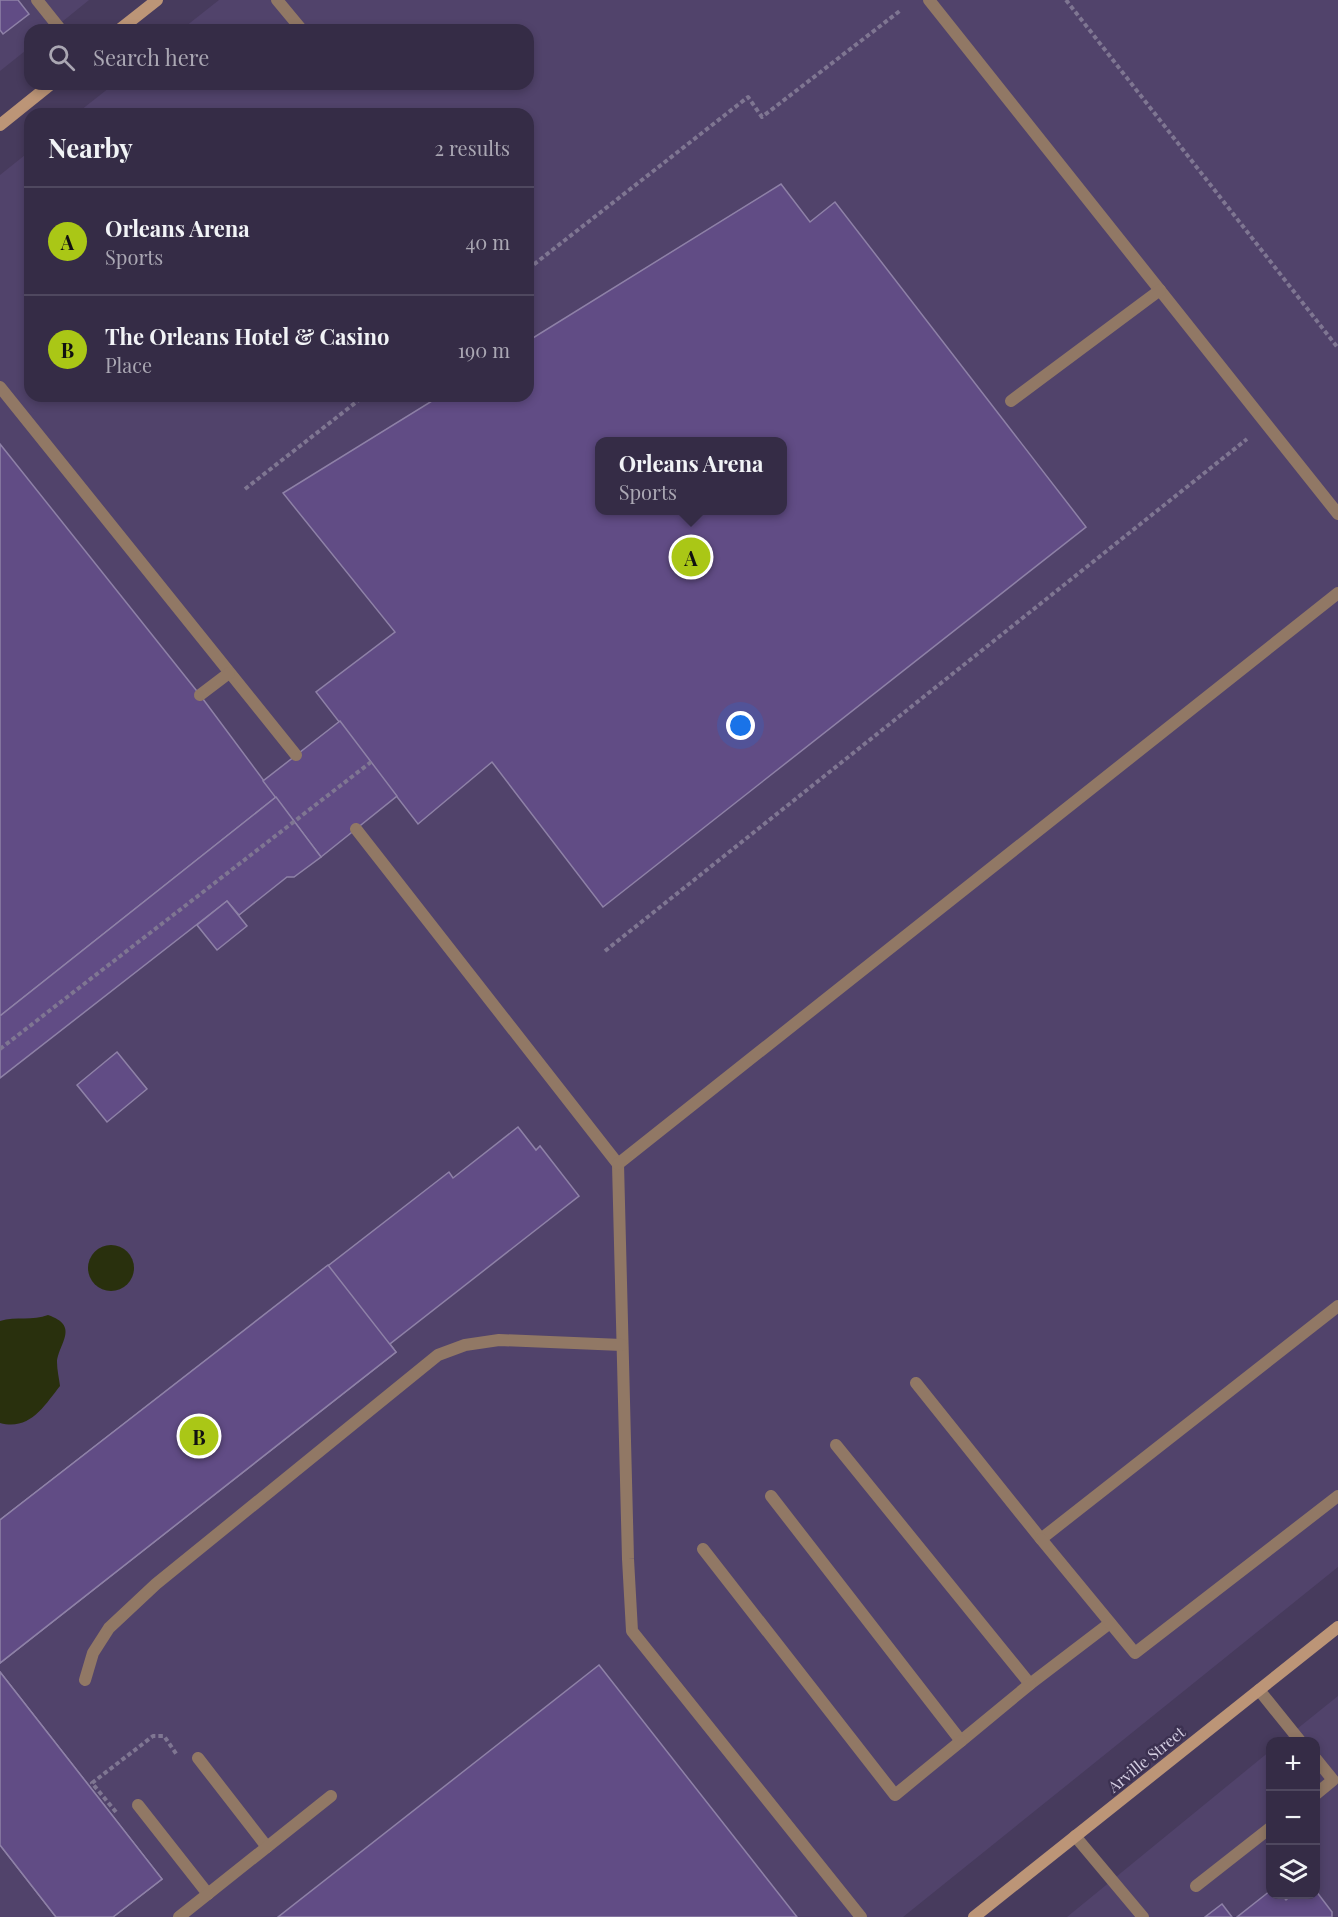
<!DOCTYPE html>
<html lang="en">
<head>
<meta charset="utf-8">
<style>
	:root { --surface:#352c46; --page:#403851; --text:#f1f3f6; --muted:#aaa7b3; --line:#4f485f; --accent:#aac716 }
	body { margin:0; font-family:"Playfair Display",serif; background:var(--page); color:var(--text) }
	.controls { position:absolute; right:18px; bottom:18px; display:grid; overflow:hidden; border-radius:12px; box-shadow:0 3px 9px #0003 }
	.controls button { width:54px; height:54px; display:grid; place-items:center; padding:0; border:0; border-bottom:2px solid var(--line); background:var(--surface); color:var(--text); font:30px sans-serif }
	.you { position:absolute; left:741px; top:726px; width:21px; height:21px; margin:-15px; border:4px solid #fff; border-radius:50%; background:#1a73e8; box-shadow:0 0 0 9px #1a73e833 }
	.badge { display:grid; place-items:center; width:39px; height:39px; border-radius:50%; background:var(--accent); color:#111; font-size:20px; font-weight:700 }
	.pin { position:absolute; translate:-50% -50%; border:3px solid #fff; box-shadow:0 2px 6px #0006 }
	.popup { position:absolute; left:595px; top:437px; width:192px; height:78px; box-sizing:border-box; display:grid; place-content:center; border-radius:12px; background:var(--surface); filter:drop-shadow(0 2px 4px #0005); font-size:20px; white-space:nowrap; color:var(--muted) }
	.popup b { font-size:22px; color:var(--text) }
	.popup::after { content:''; position:absolute; left:50%; top:100%; margin-left:-12px; border:12px solid transparent; border-top-color:var(--surface) }
	.list { margin:0; padding:0; list-style:none }
	h2 { display:flex; justify-content:space-between; align-items:center; height:78px; margin:0; padding:0 24px; font-size:26px }
	h2 small { font-size:20px; font-weight:400; color:var(--muted) }
	.list li { display:grid; grid-template-columns:39px 1fr auto; gap:18px; align-items:center; box-sizing:border-box; height:108px; padding:0 24px; border-top:2px solid var(--line) }
	.list b { display:block; font-size:22px; white-space:nowrap }
	.list p { margin:0; font-size:20px; white-space:nowrap; color:var(--muted) }
	.list em { font-size:20px; font-style:normal; color:var(--muted) }
	.icon { flex:none; width:33px; height:33px; fill:none; stroke:currentColor; stroke-width:2; stroke-linecap:round; stroke-linejoin:round }
	.map { position:relative; flex:none; width:1338px; height:1917px; overflow:hidden }
	.search { position:absolute; background:var(--surface); box-shadow:0 3px 9px #0003; left:24px; top:24px; width:510px; height:66px; display:flex; align-items:center; gap:15px; box-sizing:border-box; padding:0 21px; border-radius:18px; color:var(--muted); font-size:22px }
	.panel { position:absolute; background:var(--surface); box-shadow:0 3px 9px #0003; left:24px; top:108px; width:510px; height:294px; border-radius:18px }
	.map>svg:first-child { display:block }
	.built { fill:#51436b; fill-rule:evenodd }
	.water { fill:#29300d }
	.building { fill:#614c85; stroke:#8e81a7; stroke-width:1.5; fill-rule:evenodd }
	.lines { fill:none; stroke-linecap:round; stroke-linejoin:round }
	.path { stroke:#7f7692; stroke-width:4; stroke-dasharray:4.5 3; stroke-linecap:butt }
	.lane { stroke:#917865; stroke-width:12 }
	.secondary { stroke:#bc9577; stroke-width:12 }
	.path-bridge { stroke:#7f7692; stroke-width:4; stroke-dasharray:4.5 3; stroke-linecap:butt }
	.labels { text-anchor:middle; dominant-baseline:central; stroke-width:5; stroke-linejoin:round; paint-order:stroke }
	.street-label { font-size:16px; fill:#d4cee2; stroke:#3c3151 }
</style>
</head>
<body>
<div class="map">
<svg width="1338" height="1917" viewBox="0 0 1338 1917">
	<rect width="100%" height="100%" fill="#473b5d"/>
	<g class="built">
		<path d="M0,0h89l-37,30h-22v17l-30,24z"/>
		<path d="M219,0h1119v1567l-435,350h-903v-1742l30,-24v245h498v-282h-452l38,-30h414v-54h-347zM600,442h183v68h-183z"/>
		<path d="M1338,1696v221h-271l203,-166v143h46v-152l-34,-1z"/>
	</g>
	<g class="water">
		<circle cx="111" cy="1268" r="23"/>
		<path d="M48,1315c32,11 11,28 9,47 0,8 2,16 3,24 -16,20 -30,45 -60,37v-102c16,-5 33,0 48,-6z"/>
	</g>
	<g class="building">
		<path d="M0,0h18l11,14 -26,20 -3,-4z"/>
		<path d="M781,184l29,38 25,-20 251,325 -483,380 -111,-145 -74,62 -102,-132 79,-60 -112,-139 157,-97h88v-55zM600,442h183v68h-183z"/>
		<path d="M0,444l200,251 76,102 -276,219z"/>
		<path d="M340,721l57,75 -76,61 -58,-76z"/>
		<path d="M276,797l45,60 -27,20h-7l-48,38 -12,-14 -227,177v-62z"/>
		<path d="M227,901l20,25 -30,24 -20,-25z"/>
		<path d="M117,1052l30,37 -40,33 -30,-37z"/>
		<path d="M518,1127l18,23 4,-4 39,50 -189,148 6,8 -396,311v-143l449,-348 4,6z"/>
		<path d="M328,1265l68,87 -396,311v-143z"/>
		<path d="M599,1665l198,252h-519z"/>
		<path d="M0,1672l162,207 -49,38h-57l-56,-72z"/>
		<path d="M0,1672l162,207 -49,38h-57l-56,-72z"/>
		<path d="M1270,1891v3h11l5,6 7,-6h23v-3l16,21v5h-95z"/>
		<path d="M1222,1904l10,13h-27z"/>
	</g>
	<g class="lines">
		<g class="path">
			<path d="M1066,0l272,348"/>
			<path d="M528,269l220,-172 14,20 139,-107"/>
			<path d="M245,489l119,-93"/>
			<path d="M605,951l642,-512"/>
			<path d="M116,1812l-24,-29 61,-47h11l13,19"/>
		</g>
		<g class="lane">
			<path d="M37,0l24,30"/>
			<path d="M277,0l25,30"/>
			<path d="M929,0l409,514"/>
			<path d="M0,387l296,368"/>
			<path d="M1011,401l149,-111"/>
			<path d="M200,695l29,-22"/>
			<path d="M356,829l262,335 10,395 4,72 229,286"/>
			<path d="M618,1164l720,-571"/>
			<path d="M916,1383l125,156 297,-233"/>
			<path d="M836,1445l194,239 80,-61"/>
			<path d="M771,1496l190,245 69,-57"/>
			<path d="M1041,1539l94,114 203,-157"/>
			<path d="M703,1549l192,246 66,-54"/>
			<path d="M85,1680l8,-27 16,-25 47,-44 282,-229 27,-10 34,-5 123,5"/>
			<path d="M1259,1690l42,52"/>
			<path d="M198,1758l69,89"/>
			<path d="M1316,1759l17,21 -17,14"/>
			<path d="M138,1805l70,89"/>
			<path d="M1075,1836l68,81"/>
			<path d="M1196,1886l74,-58"/>
			<path d="M179,1917l152,-121"/>
		</g>
		<g class="secondary">
			<path d="M119,30l38,-30"/>
			<path d="M0,125l51,-41"/>
			<path d="M974,1917l364,-290"/>
		</g>
		<path class="path-bridge" d="M0,1049l371,-287"/>
	</g>
	<g class="labels">
		<g class="street-label">
			<text transform="translate(1146 1759) rotate(-39)">Arville Street</text>
		</g>
	</g>
</svg>
<div class="controls">
<button>+</button>
<button>−</button>
<button><svg class="icon" aria-label="layers" viewBox="0 0 24 24"><path d="M12 4l9 5-9 5-9-5zM3 14l9 5 9-5"/></svg></button>
</div>
<div class="you"></div>
<div class="pin badge" style="left:691px;top:557px">A</div>
<div class="popup"><b>Orleans Arena</b>Sports</div>
<div class="pin badge" style="left:199px;top:1436px">B</div>
<div class="search"><svg class="icon" aria-label="search" viewBox="0 0 24 24"><circle cx="10" cy="10" r="6"/><path d="M15 15l6 6"/></svg>Search here</div>
<section class="panel">
<h2>Nearby<small>2 results</small></h2>
<ul class="list">
<li><span class="badge">A</span><div><b>Orleans Arena</b><p>Sports</p></div><em>40 m</em></li>
<li><span class="badge">B</span><div><b>The Orleans Hotel &amp; Casino</b><p>Place</p></div><em>190 m</em></li>
</ul>
</section>
</div>
</body>
</html>
